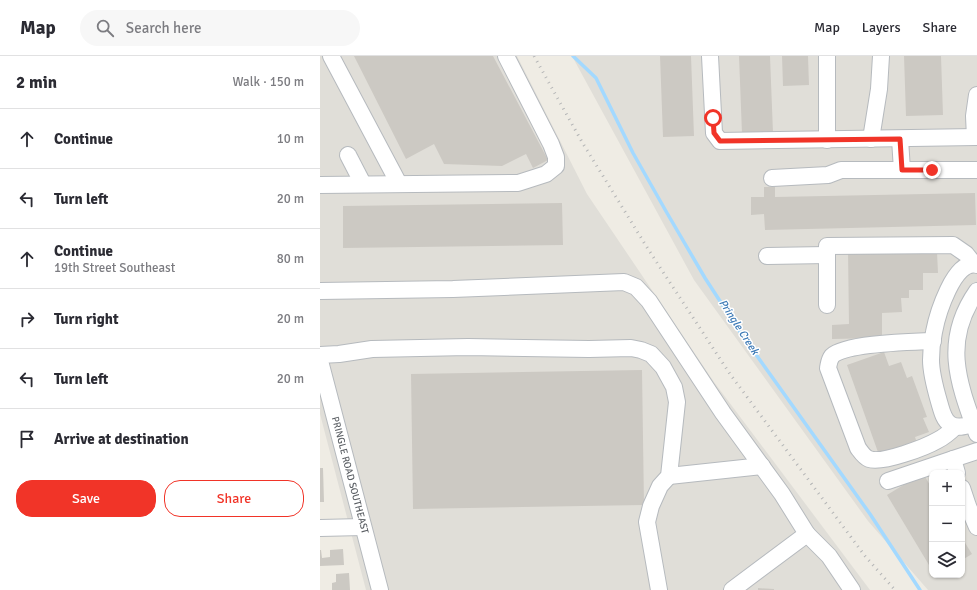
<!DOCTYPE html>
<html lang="en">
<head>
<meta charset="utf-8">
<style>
	:root { --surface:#fff; --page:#f7f7f7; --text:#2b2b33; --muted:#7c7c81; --line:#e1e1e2; --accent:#f13428 }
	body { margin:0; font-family:Signika,sans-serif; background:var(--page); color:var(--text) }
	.controls { position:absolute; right:12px; bottom:12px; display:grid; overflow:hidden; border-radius:8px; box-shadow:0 1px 3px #0004 }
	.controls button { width:36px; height:36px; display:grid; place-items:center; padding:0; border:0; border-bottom:1px solid var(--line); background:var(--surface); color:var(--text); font:20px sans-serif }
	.stop { position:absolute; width:12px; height:12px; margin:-9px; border:3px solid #f13428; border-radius:50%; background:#fff }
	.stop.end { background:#f13428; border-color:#fff; box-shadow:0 1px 4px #0008 }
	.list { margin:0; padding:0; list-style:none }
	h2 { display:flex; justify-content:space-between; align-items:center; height:52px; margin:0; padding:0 16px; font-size:17px }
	h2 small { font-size:13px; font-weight:400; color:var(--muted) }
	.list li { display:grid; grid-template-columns:26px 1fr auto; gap:12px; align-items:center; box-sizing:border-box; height:60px; padding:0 16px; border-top:1px solid var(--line) }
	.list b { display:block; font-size:15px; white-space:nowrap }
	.list p { margin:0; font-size:13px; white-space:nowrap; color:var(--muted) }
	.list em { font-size:13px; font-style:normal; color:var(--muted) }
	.actions { display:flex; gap:8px; padding:12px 16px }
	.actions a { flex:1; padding:9px 0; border:1px solid var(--accent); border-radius:16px; text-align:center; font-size:14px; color:var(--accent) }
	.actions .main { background:var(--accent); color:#fff }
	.icon { flex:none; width:22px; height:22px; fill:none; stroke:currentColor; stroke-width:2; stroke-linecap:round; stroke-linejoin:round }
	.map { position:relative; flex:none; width:657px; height:534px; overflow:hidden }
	header { display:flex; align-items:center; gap:24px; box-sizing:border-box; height:56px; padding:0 20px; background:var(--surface); border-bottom:1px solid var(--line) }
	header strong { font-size:19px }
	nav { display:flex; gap:22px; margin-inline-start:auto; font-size:14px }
	.search { width:280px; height:36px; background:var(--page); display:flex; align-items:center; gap:10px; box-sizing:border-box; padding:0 14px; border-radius:22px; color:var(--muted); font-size:15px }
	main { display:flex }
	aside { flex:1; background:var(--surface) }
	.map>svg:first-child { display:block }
	.industrial { fill:#e0ded8; fill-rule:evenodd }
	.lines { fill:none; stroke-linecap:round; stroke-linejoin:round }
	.stream { stroke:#a3d9ff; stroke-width:3.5 }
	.building { fill:#ccc9c3 }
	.minor-casing { stroke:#b6babe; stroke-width:18 }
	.minor { stroke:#fff; stroke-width:16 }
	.rail { stroke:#b3b4b5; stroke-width:3; stroke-dasharray:1 5; stroke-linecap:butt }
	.route { stroke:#f13428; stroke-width:5 }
	.labels { text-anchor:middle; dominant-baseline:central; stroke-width:3; stroke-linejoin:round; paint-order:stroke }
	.street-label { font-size:10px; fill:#5c6065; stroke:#fff }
	.water-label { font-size:11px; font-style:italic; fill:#3b79b6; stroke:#fff }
</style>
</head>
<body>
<header>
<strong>Map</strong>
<div class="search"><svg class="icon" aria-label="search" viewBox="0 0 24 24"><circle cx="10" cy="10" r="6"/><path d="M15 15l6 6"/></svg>Search here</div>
<nav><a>Map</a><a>Layers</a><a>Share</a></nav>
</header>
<main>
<aside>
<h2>2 min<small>Walk · 150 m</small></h2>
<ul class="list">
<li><svg class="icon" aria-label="ahead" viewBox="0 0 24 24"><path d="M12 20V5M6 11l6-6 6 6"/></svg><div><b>Continue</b></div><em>10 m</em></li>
<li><svg class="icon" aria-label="left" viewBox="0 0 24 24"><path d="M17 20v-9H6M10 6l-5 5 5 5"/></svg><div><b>Turn left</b></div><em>20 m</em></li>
<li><svg class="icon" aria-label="ahead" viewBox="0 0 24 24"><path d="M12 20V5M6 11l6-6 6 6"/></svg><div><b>Continue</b><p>19th Street Southeast</p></div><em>80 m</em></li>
<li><svg class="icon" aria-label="right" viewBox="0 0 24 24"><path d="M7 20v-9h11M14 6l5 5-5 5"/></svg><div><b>Turn right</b></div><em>20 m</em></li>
<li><svg class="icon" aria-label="left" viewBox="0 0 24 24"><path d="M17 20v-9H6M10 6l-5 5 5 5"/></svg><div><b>Turn left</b></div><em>20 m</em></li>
<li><svg class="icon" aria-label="arrive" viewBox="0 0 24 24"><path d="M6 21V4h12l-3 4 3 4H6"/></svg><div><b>Arrive at destination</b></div></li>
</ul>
<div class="actions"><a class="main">Save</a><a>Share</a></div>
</aside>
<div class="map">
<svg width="657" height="534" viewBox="0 0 657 534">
	<rect width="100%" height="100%" fill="#efece4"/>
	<g class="industrial">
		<path d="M0,0h197l70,138 127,188 156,208h-504l-46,-176z"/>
		<path d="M252,0h405v534h-49l-60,-69 -174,-241zM612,417h30v102h-30z"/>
	</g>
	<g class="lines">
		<path class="stream" d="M253,0l23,22 37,75 34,60 38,65 37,57 128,179 50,76"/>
	</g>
	<g class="building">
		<path d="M34,0h139l55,104 -15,8 -7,-14 -24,12 -58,-2 -10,-20 -28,15z"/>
		<path d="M340,0h31l3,80 -31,1z"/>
		<path d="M419,0h31l3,77 -31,1z"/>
		<path d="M462,0h26l1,29 -26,1z"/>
		<path d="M584,0h37l2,59 -37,1z"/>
		<path d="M444,131h11v10l200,-4 1,32 -211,5 -1,-16 -13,1v-18h13z"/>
		<path d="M242,147l1,42 -220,3v-42z"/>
		<path d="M528,194l89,2 1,21h-15v17h-14v8h-8l1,14 -20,1v25l-50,1v-14l17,-1z"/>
		<path d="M564,296l5,14 12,-4 6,16 5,-2 15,41 -4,1 6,14 -14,5 3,9 -39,9 -32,-90z"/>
		<path d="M322,314l2,135 -231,4 -2,-135z"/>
		<path d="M0,412h3l1,34h-4z"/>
		<path d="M603,417l9,16v81l-45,-75z"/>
		<path d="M642,482l10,16 -10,6z"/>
		<path d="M23,493l1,16 -24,1v-16h1l1,8 8,-1v-7z"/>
		<path d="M29,517l1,17h-18v-7l4,-1v-8z"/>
		<path d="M438,532l16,1v1h-16z"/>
	</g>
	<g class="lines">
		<defs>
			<g id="minor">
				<path d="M11,0l68,128"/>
				<path d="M390,0l4,77 6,8 257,-4"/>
				<path d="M507,0v84"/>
				<path d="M655,81l-1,-21 3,-21"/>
				<path d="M551,83l8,-50 2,-33"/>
				<path d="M28,99l15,29"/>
				<path d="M582,114h75"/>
				<path d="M452,122l56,-3 13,-5h61l-2,-31"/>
				<path d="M0,129l198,-2 28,-9 10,-8v-9l-5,-13 -45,-88"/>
				<path d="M447,200l60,-1"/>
				<path d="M0,235l133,-2 171,-7 12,5 13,14 74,112 59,81 25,40 -75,56"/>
				<path d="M507,249v-59l126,-1 13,9 8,10"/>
				<path d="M613,285c-21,1 -87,2 -101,15 -3,4 -3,7 -4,12l30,80c3,4 6,9 11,11 13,5 57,-12 69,-19 6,-3 12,-8 17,-13"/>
				<path d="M0,299l19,-1 33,-5 96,-2 121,2 42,-1 10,2 10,4 12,13 11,20 3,15 -8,74 -9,10 -9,20 -4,16 12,68"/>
				<path id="s1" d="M0,305l60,229"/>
				<path d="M653,368c-7,2 -16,5 -23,0 -6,-4 -8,-12 -10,-19 -4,-14 -9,-30 -9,-45 0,-9 1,-19 3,-28 3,-16 20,-74 43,-67"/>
				<path d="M657,378c-19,-52 -35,-93 0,-143"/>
				<path d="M637,417l-4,-14 24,-8"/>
				<path d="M349,420l93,-10"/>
				<path d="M568,425l65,-22"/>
				<path d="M642,432l6,18 9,21"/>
				<path d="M0,472l43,-1"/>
				<path d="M487,478l22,22 23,34"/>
			</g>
		</defs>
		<use href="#minor" class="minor-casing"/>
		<use href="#minor" class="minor"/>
		<path class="rail" d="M214,0l48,86 66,107 82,125 135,182 30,34"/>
	</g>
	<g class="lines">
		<path class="route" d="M393,62l1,15 6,8 180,-2 2,31h30"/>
	</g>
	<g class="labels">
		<g class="street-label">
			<text stroke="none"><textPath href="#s1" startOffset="118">PRINGLE ROAD SOUTHEAST</textPath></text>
		</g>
		<g class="water-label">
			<text transform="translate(419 271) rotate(57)">Pringle Creek</text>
		</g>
	</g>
</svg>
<div class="controls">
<button>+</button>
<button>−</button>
<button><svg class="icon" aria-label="layers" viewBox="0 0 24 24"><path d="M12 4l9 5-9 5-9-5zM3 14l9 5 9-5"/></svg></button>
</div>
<div class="stop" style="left:393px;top:62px"></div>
<div class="stop end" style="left:612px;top:114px"></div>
</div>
</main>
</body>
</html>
